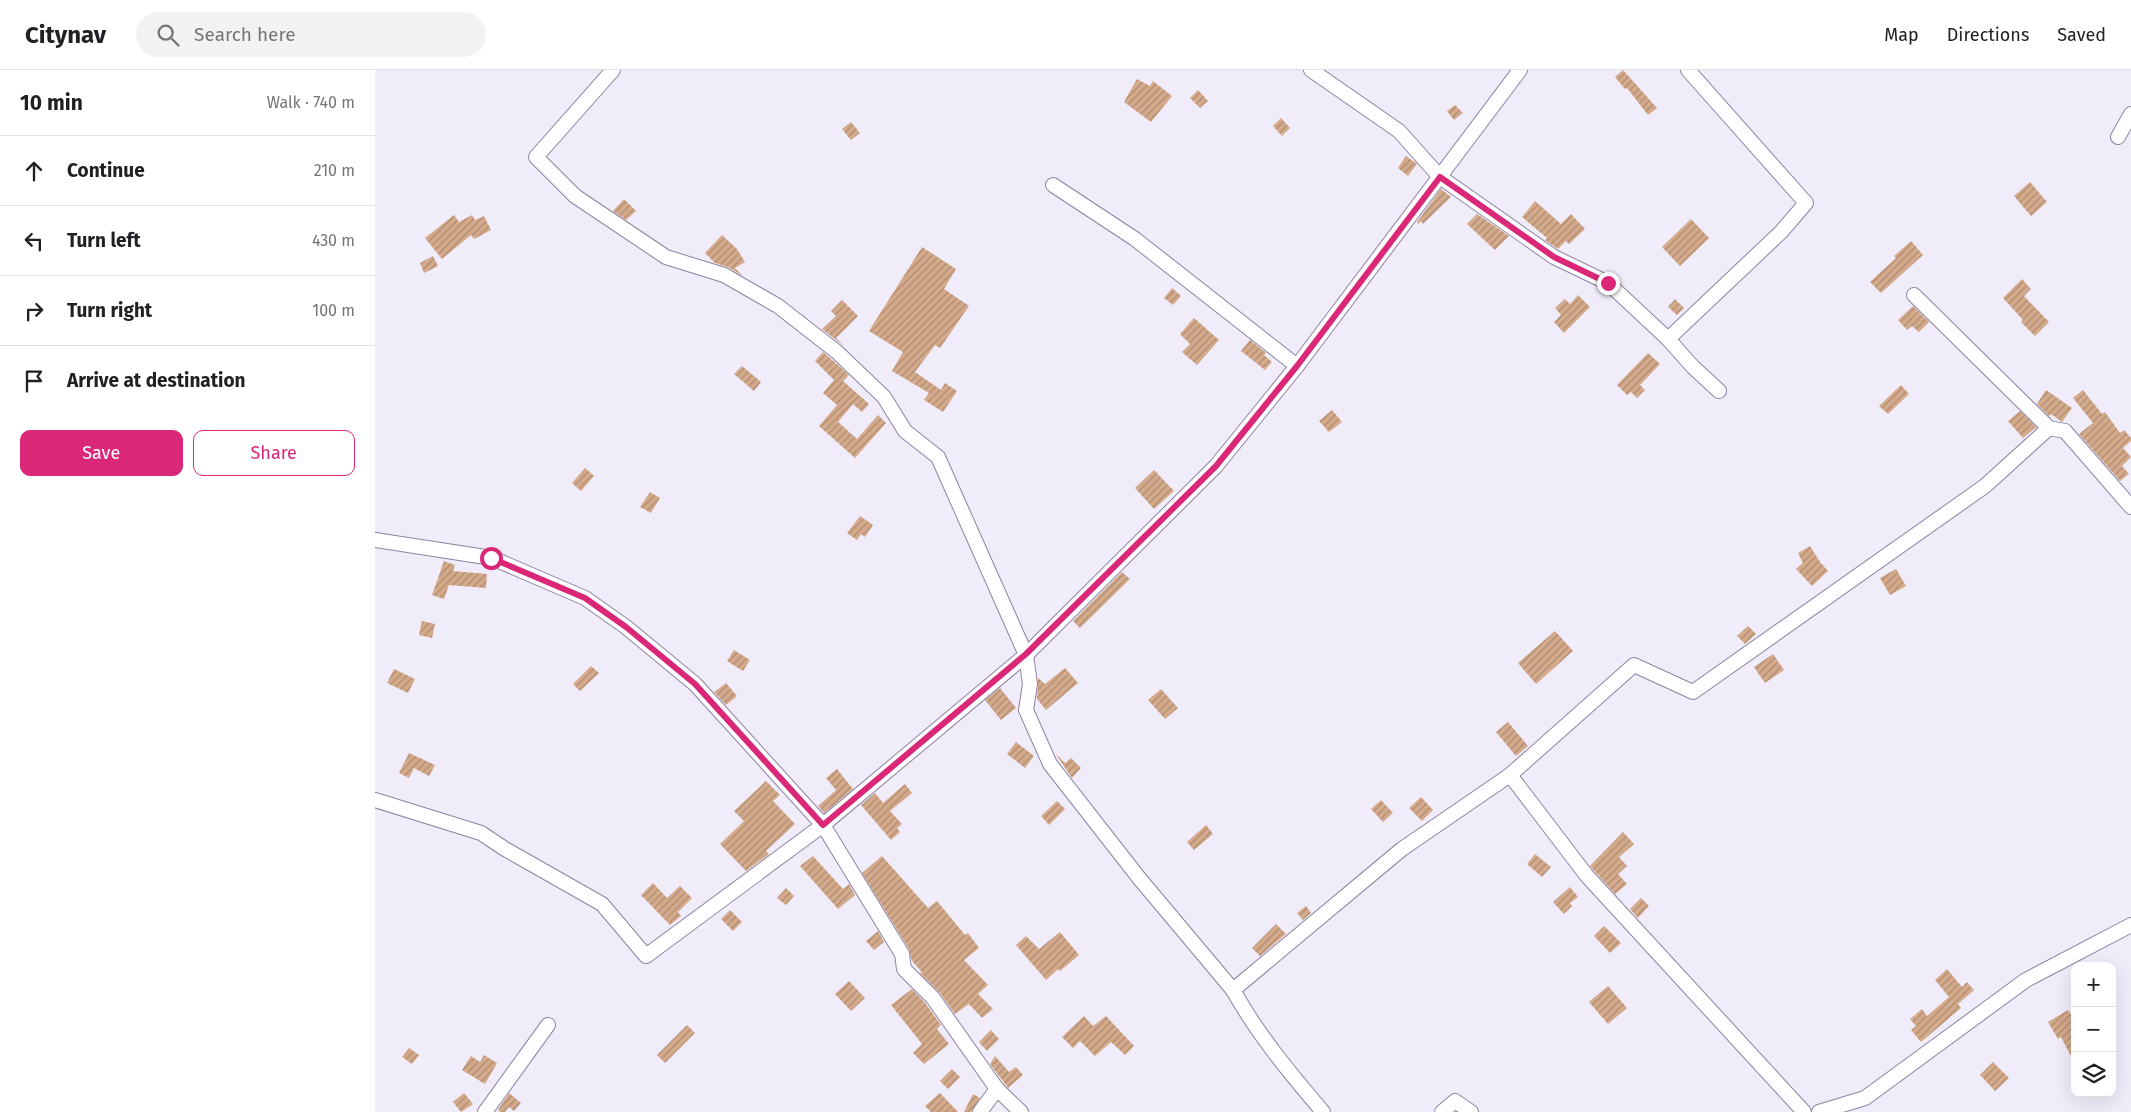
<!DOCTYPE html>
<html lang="en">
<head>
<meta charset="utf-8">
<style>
	:root { --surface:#fff; --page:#f2f2f2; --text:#202124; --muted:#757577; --line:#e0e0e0; --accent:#db2777 }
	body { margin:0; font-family:"Fira Sans",sans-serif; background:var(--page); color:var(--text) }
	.controls { position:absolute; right:15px; bottom:15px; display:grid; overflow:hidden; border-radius:10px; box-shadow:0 5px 20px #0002 }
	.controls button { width:45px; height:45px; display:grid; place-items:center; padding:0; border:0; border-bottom:1px solid var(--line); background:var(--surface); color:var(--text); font:25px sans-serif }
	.stop { position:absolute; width:15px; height:15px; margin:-11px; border:4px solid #db2777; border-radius:50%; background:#fff }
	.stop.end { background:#db2777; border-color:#fff; box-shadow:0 1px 5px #0008 }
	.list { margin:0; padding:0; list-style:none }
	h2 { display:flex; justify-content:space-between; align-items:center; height:65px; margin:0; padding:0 20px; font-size:21px }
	h2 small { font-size:16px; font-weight:400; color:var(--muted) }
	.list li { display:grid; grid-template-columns:32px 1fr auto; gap:15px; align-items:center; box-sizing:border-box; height:70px; padding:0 20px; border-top:1px solid var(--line) }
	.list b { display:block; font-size:19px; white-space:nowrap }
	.list em { font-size:16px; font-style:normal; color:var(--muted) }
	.actions { display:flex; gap:10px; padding:15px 20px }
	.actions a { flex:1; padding:11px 0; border:1px solid var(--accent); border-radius:10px; text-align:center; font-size:18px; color:var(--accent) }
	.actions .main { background:var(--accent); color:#fff }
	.icon { flex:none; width:28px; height:28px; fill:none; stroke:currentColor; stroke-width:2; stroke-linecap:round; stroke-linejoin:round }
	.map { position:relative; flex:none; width:1756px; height:1042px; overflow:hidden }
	header { display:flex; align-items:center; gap:30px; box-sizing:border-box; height:70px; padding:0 25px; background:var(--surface); border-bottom:1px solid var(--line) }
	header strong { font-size:24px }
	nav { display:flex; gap:28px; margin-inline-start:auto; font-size:18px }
	.search { width:350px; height:45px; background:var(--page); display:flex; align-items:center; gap:12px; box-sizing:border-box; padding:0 18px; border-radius:28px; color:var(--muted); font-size:19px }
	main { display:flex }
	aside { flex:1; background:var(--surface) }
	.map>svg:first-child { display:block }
	.building { fill:url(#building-hatch) }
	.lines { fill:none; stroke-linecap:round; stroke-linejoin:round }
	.minor-casing { stroke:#8d83a2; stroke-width:16 }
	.minor { stroke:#fff; stroke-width:14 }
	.route { stroke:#db2777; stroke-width:6 }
</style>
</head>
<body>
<header>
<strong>Citynav</strong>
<div class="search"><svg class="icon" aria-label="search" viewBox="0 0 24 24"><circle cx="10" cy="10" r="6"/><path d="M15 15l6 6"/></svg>Search here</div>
<nav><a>Map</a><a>Directions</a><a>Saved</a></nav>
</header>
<main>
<aside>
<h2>10 min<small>Walk · 740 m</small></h2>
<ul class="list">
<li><svg class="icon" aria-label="ahead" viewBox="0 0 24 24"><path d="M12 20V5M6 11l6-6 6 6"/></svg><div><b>Continue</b></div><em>210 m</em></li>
<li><svg class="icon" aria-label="left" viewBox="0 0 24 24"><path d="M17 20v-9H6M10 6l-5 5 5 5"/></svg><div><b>Turn left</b></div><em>430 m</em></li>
<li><svg class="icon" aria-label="right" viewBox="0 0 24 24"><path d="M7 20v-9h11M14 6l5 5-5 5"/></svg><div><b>Turn right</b></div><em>100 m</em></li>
<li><svg class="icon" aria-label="arrive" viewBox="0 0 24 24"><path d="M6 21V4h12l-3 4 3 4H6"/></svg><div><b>Arrive at destination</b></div></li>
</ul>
<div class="actions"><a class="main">Save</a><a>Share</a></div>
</aside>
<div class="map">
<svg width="1756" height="1042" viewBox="0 0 1756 1042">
	<defs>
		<pattern id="building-hatch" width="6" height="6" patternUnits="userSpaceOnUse" patternTransform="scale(1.25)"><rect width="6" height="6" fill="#d4aa8a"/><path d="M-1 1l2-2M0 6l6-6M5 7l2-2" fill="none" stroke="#ac8b72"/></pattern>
	</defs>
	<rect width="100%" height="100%" fill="#f1ecfa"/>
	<g class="building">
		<path d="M1248,0l34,38 -9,7 -21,-27 -2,1 -10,-12z"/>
		<path d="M762,9l13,7 3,-5 19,15 -21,26 -27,-20z"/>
		<path d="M823,20l10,11 -8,7 -10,-10z"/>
		<path d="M1080,35l8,8 -9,7 -7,-9z"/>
		<path d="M906,48l9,10 -8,8 -9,-10z"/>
		<path d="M476,52l9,11 -9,7 -9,-11z"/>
		<path d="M1031,86l11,8 -9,12 -10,-8z"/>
		<path d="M1655,112l17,20 -16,14 -17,-20z"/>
		<path d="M1066,119l10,8 -28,27 -2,-3 -3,3 -1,-2z"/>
		<path d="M249,129l12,12 -10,9 -13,-9z"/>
		<path d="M1160,131l26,23 10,-10 14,15 -16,15 -3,-3 -8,8 -13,-9 2,-2 -25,-21z"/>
		<path d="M1102,144l32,22 -14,14 -28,-26z"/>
		<path d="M79,145l5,7 13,-7 3,5 9,-4 7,14 -17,9 -3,-4 -29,24 -17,-21z"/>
		<path d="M1316,149l18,19 -29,28 -18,-19z"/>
		<path d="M347,165l15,14 8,13 -10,6 8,8 -15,-9 -13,-4 -10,-10z"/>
		<path d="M1536,171l12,14 -42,38 -11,-11 26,-24 -2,-2z"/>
		<path d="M547,177l34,22 -12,20 25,17 -29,42 -5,-3 -20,27 26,18 4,-7 12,8 -14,21 -19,-12 5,-7 -37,-22 11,-19 -34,-21z"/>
		<path d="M58,186l5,10 -14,7 -4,-10z"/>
		<path d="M1647,209l9,10 -7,7 25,26 -14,14 -14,-14 2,-2 -20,-22z"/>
		<path d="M797,218l9,8 -8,9 -9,-7z"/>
		<path d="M1203,225l12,12 -26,26 -10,-11 7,-7 -6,-7 10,-9 5,5z"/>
		<path d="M1300,229l9,9 -7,7 -9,-8z"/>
		<path d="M467,230l16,16 -22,22 8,8 -22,-17 14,-13 -5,-5z"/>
		<path d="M1538,236l16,16 -10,10 -7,-6 -5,4 -9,-10z"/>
		<path d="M819,248l25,22 -22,25 -15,-13 8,-8 -10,-10z"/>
		<path d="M875,270l16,13 -2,2 8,7 -7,8 -24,-19z"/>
		<path d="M448,282l26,23 -6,6 26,23 -7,8 -9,-8 -15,18 19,17 21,-24 8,8 -31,35 -36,-32 18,-21 -14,-12 11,-13 -19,-19z"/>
		<path d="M1273,283l12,11 -20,21 5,5 -8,8 -6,-6 -4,3 -10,-10z"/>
		<path d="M367,296l19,16 -7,9 -20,-17z"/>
		<path d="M1526,315l8,9 -21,20 -9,-8z"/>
		<path d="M1671,320l26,18 -10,14 -11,-8 -2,2 -12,-12z"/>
		<path d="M1708,320l19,24 3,-2 15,21 4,-3 7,8v3l-8,7 8,9 -9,9 7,8 -9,7 -41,-47 14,-11 -20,-25z"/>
		<path d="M957,340l10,12 -13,10 -10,-11z"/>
		<path d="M1645,341l16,16 -13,11 -15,-17z"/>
		<path d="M210,398l9,8 -13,15 -9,-8z"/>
		<path d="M779,400l20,21 -20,18 -19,-21z"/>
		<path d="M275,422l10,6 -9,15 -11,-6z"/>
		<path d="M485,446l13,9 -8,12 -4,-3 -4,6 -10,-7z"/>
		<path d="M1435,476l10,16 8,9 -16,15 -16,-17 7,-6 -5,-10z"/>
		<path d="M69,491l11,4 -2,6 34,3 -1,14 -37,-3 -5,14 -12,-4z"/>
		<path d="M1521,499l10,17 -16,9 -10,-17z"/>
		<path d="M747,502l8,7 -50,49 -7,-7z"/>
		<path d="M47,551l13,3 -3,14 -13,-3z"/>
		<path d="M1373,556l8,8 -11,10 -8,-8z"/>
		<path d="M1180,561l18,20 -37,33 -18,-21z"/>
		<path d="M359,580l16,10 -7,11 -16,-10z"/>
		<path d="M1398,584l11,16 -19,13 -11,-16z"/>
		<path d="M216,596l8,7 -19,18 -7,-7z"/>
		<path d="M690,598l13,15 -32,27 -9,-11 1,-21 7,6z"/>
		<path d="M19,599l21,10 -7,14 -21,-10z"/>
		<path d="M351,613l11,13 -11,9 -12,-13z"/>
		<path d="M625,618l16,20 -15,12 -16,-20z"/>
		<path d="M786,619l17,19 -13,11 -17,-19z"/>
		<path d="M1133,652l20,24 -12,10 -20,-24z"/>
		<path d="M641,672l18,14 -9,12 -18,-14z"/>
		<path d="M34,683l26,12 -6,11 -15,-8 -5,10 -10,-5z"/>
		<path d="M680,683l10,10 6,-5 10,10 -9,10z"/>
		<path d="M462,699l16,20 -29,24 -6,-7 18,-16 -10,-12z"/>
		<path d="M391,711l14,14 -7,6 22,23 -29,27 3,3 -23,17 -26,-27 24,-23 -10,-10z"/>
		<path d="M530,714l7,9 -22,18 12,13 -5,4 3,4 -9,8 -30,-35 14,-12 8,10z"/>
		<path d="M1046,727l12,13 -11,11 -13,-13z"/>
		<path d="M1006,730l12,13 -10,9 -12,-13z"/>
		<path d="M682,731l8,8 -16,16 -8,-9z"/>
		<path d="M831,755l7,9 -19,16 -7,-8z"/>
		<path d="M1248,762l11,12 -15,13 8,9 -9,8 9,10 -12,10 -25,-28z"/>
		<path d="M1160,784l16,13 -9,10 -15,-13z"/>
		<path d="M438,786l30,33 6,-5 6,11 -17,14 -38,-43z"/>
		<path d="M507,786l46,52 9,-7 28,34 3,-2 11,15 -15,12 24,25 -10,9 15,15 -11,9 -13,-14 -14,10 -15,-21 -20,-20 2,-1 -10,-11 -3,-12 -47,-76z"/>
		<path d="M278,813l14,15 13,-12 12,12 -14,14 3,4 -11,9 -29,-30z"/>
		<path d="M1195,817l8,10 -8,6 2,3 -8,8 -11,-12z"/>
		<path d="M411,818l8,8 -8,9 -9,-7z"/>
		<path d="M1266,828l8,8 -11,12 -8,-9z"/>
		<path d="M931,836l5,7 -8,7 -6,-7z"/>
		<path d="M355,840l12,12 -9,9 -12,-12z"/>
		<path d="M901,854l10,10 -26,22 -8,-8z"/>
		<path d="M1229,856l17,17 -11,10 -16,-17z"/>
		<path d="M503,861l6,11 -10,8 -8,-9z"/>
		<path d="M685,862l19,23 -19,16 -2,-2 -12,11 -30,-35 10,-9 13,13z"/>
		<path d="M1572,899l15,18 5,-5 7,8 -16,14 3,4 -40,34 -10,-12 5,-4 -6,-7 12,-10 5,7 22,-19 -14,-17z"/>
		<path d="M474,911l16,17 -14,13 -16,-17z"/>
		<path d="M1233,916l19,22 -19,16 -19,-22z"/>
		<path d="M537,919l14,15 15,21 -4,4 12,15 -25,20 -11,-11 9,-9 -31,-39z"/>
		<path d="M1693,940l7,11v43l-14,-27 -3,2 -10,-17z"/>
		<path d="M709,946l9,10 13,-10 28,30 -9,9 -14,-13 -16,14 -15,-15 -7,7 -11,-11z"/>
		<path d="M312,955l8,8 -30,30 -8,-8z"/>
		<path d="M616,960l8,9 -12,12 -8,-9z"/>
		<path d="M34,978l10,7 -7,9 -10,-7z"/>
		<path d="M109,985l13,8 -12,21 -23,-14 9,-14 9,6z"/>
		<path d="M620,986l14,16 7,-5 7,8 -15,13 -18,-24z"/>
		<path d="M1618,992l16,16 -14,13 -15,-16z"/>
		<path d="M577,999l8,8 -12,12 -8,-8z"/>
		<path d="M89,1023l9,11 -12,8 -8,-10z"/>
		<path d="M134,1023l12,10 -7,8 -5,-4 -4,5h-5l-2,-2z"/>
		<path d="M565,1023l18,19h-27l-6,-6z"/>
		<path d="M598,1024l7,4 -9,14h-7z"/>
	</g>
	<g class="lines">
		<defs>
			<g id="minor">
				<path d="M238,0l-77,87 39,39 91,61 58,18 54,31 59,46 47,45 21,34 33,26 88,198 4,29 -4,26 24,54 89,114 94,112c25,45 57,83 90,122"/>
				<path d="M936,0l88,61 41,46 114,80 54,26 60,56 113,-107 25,-29 -118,-133"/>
				<path d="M1743,67l13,-23"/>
				<path d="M678,115l82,54 162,127"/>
				<path d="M1539,225l135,133 16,3 66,76"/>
				<path d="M1293,269l25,28 26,24"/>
				<path d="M0,470l117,18 93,40 41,29 69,57 128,141 79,129 2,15 29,29 64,91"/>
				<path d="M1135,705l77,101 217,236"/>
				<path d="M0,730l106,33 24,16 97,55 44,52 177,-131 203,-170 190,-189 81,-100 223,-296"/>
				<path d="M858,920l169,-141 108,-74 124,-110 59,27 292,-206 64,-58"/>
				<path d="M110,1042l63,-87"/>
				<path d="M605,1042l17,-23 24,23"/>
				<path d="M1067,1042l13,-11 16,11"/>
				<path d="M1444,1042l46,-14 161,-118 105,-55"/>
			</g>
		</defs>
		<use href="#minor" class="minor-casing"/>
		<use href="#minor" class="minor"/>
	</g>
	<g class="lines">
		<path class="route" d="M116,488l94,40 41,29 69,57 128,141 203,-171 190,-188 81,-100 143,-189 114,80 54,26"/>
	</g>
</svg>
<div class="controls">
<button>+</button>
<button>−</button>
<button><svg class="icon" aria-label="layers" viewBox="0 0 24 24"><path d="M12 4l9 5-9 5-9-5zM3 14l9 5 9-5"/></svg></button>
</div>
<div class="stop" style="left:116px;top:488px"></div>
<div class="stop end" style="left:1233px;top:213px"></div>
</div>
</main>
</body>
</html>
